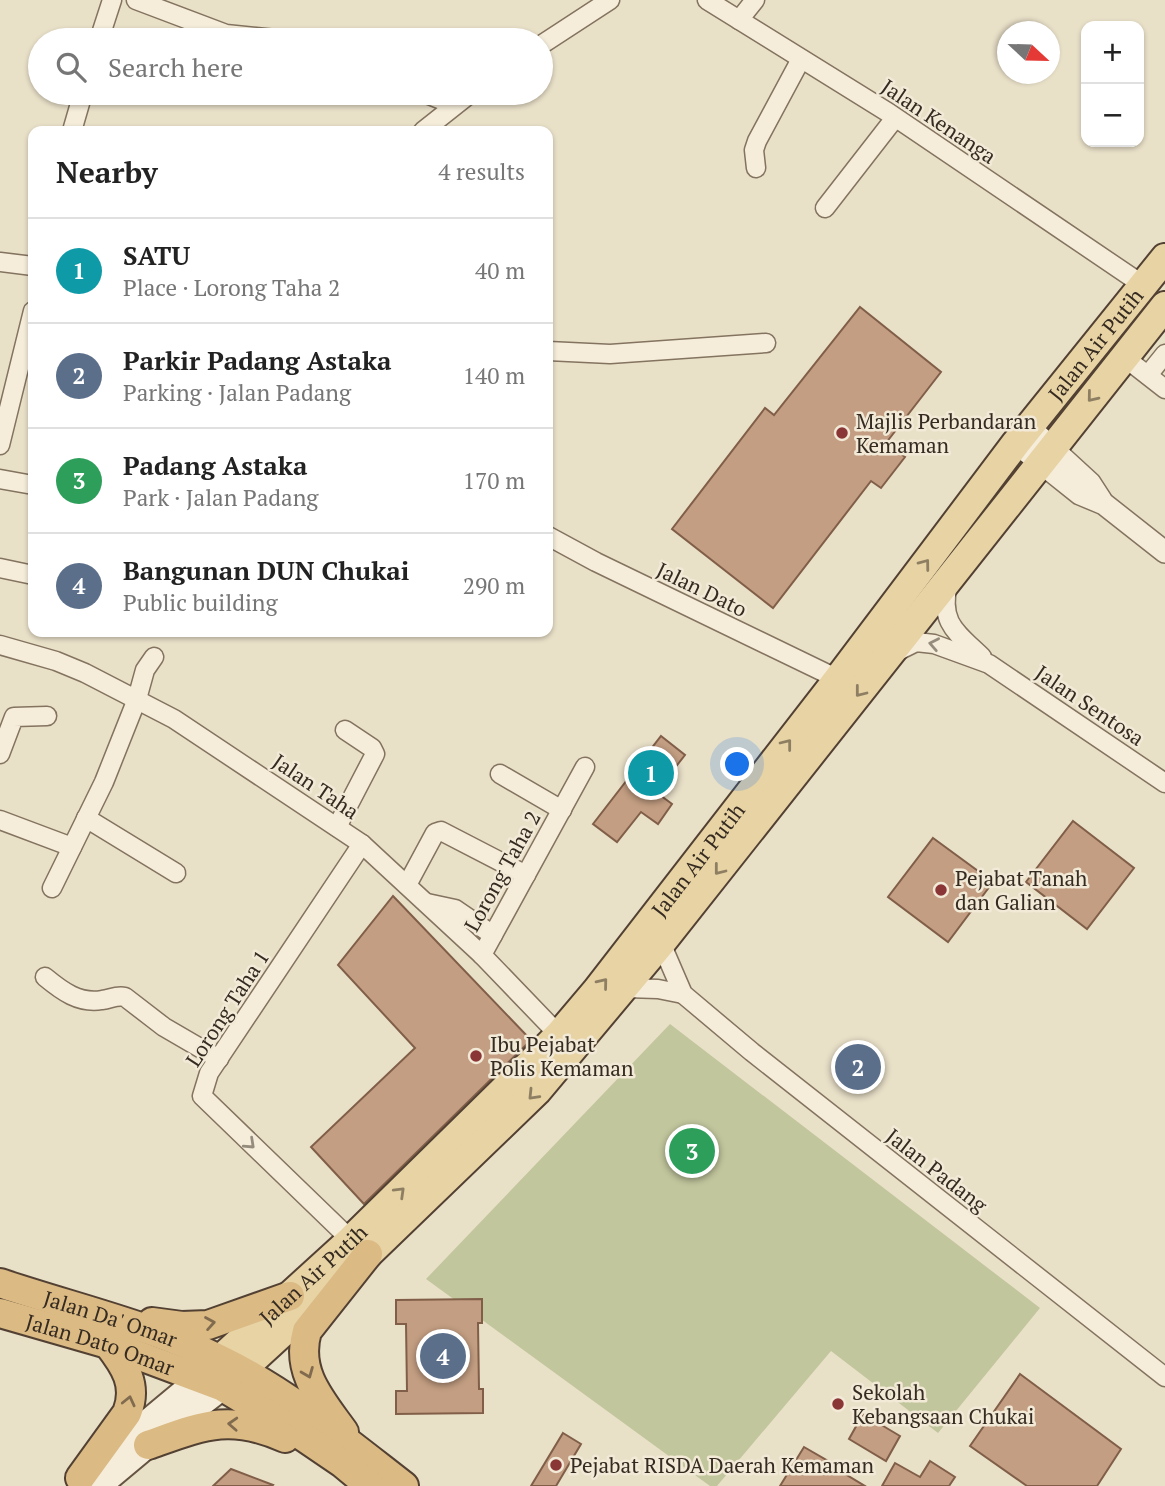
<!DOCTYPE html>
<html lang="en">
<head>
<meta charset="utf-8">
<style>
	:root { --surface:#fff; --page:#f2f2f2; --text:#222; --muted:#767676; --line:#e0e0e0; --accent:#8b3636 }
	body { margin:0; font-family:"PT Serif",serif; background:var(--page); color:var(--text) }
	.controls { position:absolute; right:21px; top:21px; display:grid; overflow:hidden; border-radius:14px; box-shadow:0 2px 5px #0004 }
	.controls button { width:63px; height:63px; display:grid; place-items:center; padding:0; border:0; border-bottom:2px solid var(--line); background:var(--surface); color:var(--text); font:35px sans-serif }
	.compass { position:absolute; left:997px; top:21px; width:63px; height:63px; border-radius:50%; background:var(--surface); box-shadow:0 2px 5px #0004; rotate:112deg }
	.you { position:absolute; left:738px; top:765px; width:24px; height:24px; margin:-18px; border:5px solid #fff; border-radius:50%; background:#1a73e8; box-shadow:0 0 0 10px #1a73e833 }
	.badge { display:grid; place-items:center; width:46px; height:46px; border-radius:50%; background:var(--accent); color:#fff; font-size:23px; font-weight:700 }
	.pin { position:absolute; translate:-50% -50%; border:4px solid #fff; box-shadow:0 2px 7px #0006 }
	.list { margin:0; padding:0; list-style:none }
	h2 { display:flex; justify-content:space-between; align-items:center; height:91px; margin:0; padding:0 28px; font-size:30px }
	h2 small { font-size:23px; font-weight:400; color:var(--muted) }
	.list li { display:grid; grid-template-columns:46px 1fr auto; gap:21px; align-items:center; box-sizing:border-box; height:105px; padding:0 28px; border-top:2px solid var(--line) }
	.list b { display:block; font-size:26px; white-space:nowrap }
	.list p { margin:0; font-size:23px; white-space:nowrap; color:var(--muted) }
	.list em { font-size:23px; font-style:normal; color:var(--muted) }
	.icon { flex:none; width:38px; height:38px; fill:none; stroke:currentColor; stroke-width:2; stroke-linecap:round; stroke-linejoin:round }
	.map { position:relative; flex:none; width:1165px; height:1486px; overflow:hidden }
	.search { position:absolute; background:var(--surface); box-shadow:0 2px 5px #0004; left:28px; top:28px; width:525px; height:77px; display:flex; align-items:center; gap:18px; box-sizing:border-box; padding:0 24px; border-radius:38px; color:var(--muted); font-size:26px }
	.panel { position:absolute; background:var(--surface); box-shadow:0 2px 5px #0004; left:28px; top:126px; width:525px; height:511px; border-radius:14px }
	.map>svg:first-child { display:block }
	.green { fill:#c1c69d }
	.building { fill:#c39e82; stroke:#805e48; stroke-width:2 }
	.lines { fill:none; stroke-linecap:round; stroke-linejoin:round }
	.minor-casing { stroke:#83735f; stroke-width:21 }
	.tertiary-casing { stroke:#83735f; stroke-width:24 }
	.secondary-casing { stroke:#655442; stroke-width:28 }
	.primary-casing { stroke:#524133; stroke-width:32 }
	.trunk-casing { stroke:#524133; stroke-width:32 }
	.minor { stroke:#f5edda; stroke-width:18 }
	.tertiary { stroke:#f5edda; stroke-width:21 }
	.secondary { stroke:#f5edda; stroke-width:24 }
	.primary { stroke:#e8d3a5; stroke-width:28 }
	.trunk { stroke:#dbba84; stroke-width:28 }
	.oneway { stroke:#8e7f63 }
	.oneway2 { stroke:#958c7e }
	.oneway3 { stroke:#806b4e }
	.poi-dot { fill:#8b3636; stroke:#f2ead7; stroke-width:2.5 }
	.labels { text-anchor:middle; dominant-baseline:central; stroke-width:5; stroke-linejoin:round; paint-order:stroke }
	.street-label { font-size:21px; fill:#352b21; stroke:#f2ead7 }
	.poi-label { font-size:21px; fill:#352b21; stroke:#f2ead7; text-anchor:start }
</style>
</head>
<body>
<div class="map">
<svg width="1165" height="1486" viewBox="0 0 1165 1486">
	<rect width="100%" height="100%" fill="#e9e0c8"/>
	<path class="green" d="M670,1024l370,284 -102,125 -107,-82 -114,135h-7l-284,-207z"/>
	<g class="building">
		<path d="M860,307l81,65 -55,71 19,14 -24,31 -10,-7 -98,127 -101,-79 93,-121 9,7z"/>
		<path d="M661,736l24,19 -29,37 16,12 -14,20 -17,-12 -24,30 -24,-18z"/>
		<path d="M1073,821l61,47 -47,61 -61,-47z"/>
		<path d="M933,838l60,44 -45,60 -60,-45z"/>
		<path d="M393,896l138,144 -167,164 -53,-57 104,-99 -77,-83z"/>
		<path d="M482,1299v24h-4l1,66h4v24l-87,1v-23h11l-1,-67h-10v-24z"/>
		<path d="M1020,1374l101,75 -24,37h-70l-57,-40z"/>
		<path d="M863,1414l37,22 -14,25 -37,-22z"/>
		<path d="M563,1433l18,11 -25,42h-25z"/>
		<path d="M804,1447l24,14 -1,2 38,23h-85z"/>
		<path d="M930,1461l25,16 -6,9h-67l13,-23 25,14z"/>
		<path d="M231,1469l42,16 -1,1h-59z"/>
	</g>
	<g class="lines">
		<defs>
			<g id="minor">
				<path d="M136,0l90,34 60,6"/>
				<path d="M707,0l182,113 254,172"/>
				<path d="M739,20l16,-20"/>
				<path d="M99,40l13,-40"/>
				<path d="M541,45l69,-45"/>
				<path d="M424,93l30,12"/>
				<path d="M72,131l11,-38"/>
				<path d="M423,131l48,-38"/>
				<path d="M756,168l-2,-18 3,-9 44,-82"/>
				<path d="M825,208l70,-90"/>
				<path d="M0,262l33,4"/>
				<path d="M548,351l62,3 156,-11"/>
				<path d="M1124,357l41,32"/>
				<path d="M1148,375l17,-21"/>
				<path d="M0,445l33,-134"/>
				<path d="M0,479l33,6"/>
				<path d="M548,536l48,26 242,117"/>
				<path d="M0,568l33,7"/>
				<path d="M948,583c-9,40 8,49 34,74"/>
				<path d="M0,645l56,16 29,12 89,46 188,125 120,111 77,80"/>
				<path d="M898,651l18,-9 18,2 55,20 176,119"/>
				<path d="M0,754l14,-37 33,-1"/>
				<path d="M500,774l62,36"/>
				<path d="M86,818l90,55"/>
				<path d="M0,820l72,27"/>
				<path d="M337,827l38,-73 -3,-6 -27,-18"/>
				<path d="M407,885l28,-52 6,-2 85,44"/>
				<path d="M52,888l52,-106 33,-83 8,-29 9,-13"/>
				<path d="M427,903l28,6 38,26"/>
				<path d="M661,943l22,51 69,58 413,325"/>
				<path d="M482,955l103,-188"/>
				<path d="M45,977c17,14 34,27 57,23 9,-1 14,-5 23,-3l39,30 55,32"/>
				<path d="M626,988l32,1 25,5"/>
				<path d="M351,1240l-149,-144 7,-23 153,-229"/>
			</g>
			<g id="tertiary">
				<path d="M1029,427l61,56 11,17"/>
				<path d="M1016,443l64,51 24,10 61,48"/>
			</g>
			<g id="secondary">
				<path d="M98,1463l101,-84"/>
				<path d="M99,1486l49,-41 75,-58"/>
			</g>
			<g id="primary">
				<path id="s1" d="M203,1375l148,-135 166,-163 42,-42 38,-45 241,-311 178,-236 149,-185"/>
				<path d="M225,1385l143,-131 169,-163 124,-148 504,-637"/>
			</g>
			<g id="trunk">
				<path id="s2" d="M0,1283c74,25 151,42 221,77 66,32 125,81 183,126"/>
				<path id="s3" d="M0,1313l108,31 115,43 69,42 50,34 28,23"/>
				<path d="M152,1322l30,4 26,-1 82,-29"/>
				<path d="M344,1432c-23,-32 -49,-60 -37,-101l61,-77"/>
				<path d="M148,1445c54,-19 81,-32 137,-7"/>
				<path d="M80,1478l47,-65c11,-28 -2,-47 -19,-69"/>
			</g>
		</defs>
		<use href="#minor" class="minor-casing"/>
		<use href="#tertiary" class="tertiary-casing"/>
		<use href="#secondary" class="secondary-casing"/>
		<use href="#primary" class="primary-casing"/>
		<use href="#trunk" class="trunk-casing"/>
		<use href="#minor" class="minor"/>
		<use href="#tertiary" class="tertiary"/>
		<use href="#secondary" class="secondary"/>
		<use href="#primary" class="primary"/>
		<use href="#trunk" class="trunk"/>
	</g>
	<defs><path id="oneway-chevron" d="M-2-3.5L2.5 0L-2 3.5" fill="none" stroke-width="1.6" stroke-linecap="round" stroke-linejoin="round" transform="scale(1.75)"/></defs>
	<g class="oneway">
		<use href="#oneway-chevron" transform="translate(1092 397) rotate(129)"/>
		<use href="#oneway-chevron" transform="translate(925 564) rotate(-53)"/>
		<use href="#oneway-chevron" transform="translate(860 692) rotate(128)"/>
		<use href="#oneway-chevron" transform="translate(787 744) rotate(-52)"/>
		<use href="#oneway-chevron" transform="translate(719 870) rotate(128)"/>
		<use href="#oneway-chevron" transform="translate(603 983) rotate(-51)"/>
		<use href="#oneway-chevron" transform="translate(533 1095) rotate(134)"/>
		<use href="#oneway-chevron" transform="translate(400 1192) rotate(-44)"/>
	</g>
	<g class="oneway2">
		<use href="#oneway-chevron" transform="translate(934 644) rotate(-169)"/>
		<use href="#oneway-chevron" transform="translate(250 1144) rotate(43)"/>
	</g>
	<g class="oneway3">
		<use href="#oneway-chevron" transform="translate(210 1323) rotate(-10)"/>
		<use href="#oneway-chevron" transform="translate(308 1373) rotate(68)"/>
		<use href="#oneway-chevron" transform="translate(129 1401) rotate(-77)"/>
		<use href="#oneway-chevron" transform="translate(233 1424) rotate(-177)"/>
	</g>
	<g class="poi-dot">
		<circle cx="842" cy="433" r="7"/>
		<circle cx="941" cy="890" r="7"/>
		<circle cx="476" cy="1056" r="7"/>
		<circle cx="838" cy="1404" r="7"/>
		<circle cx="556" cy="1465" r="7"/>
	</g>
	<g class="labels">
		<g class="street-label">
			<text transform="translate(939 121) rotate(34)">Jalan Kenanga</text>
			<text stroke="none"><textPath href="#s1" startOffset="1367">Jalan Air Putih</textPath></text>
			<text transform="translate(702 589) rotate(26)">Jalan Dato</text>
			<text transform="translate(1090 705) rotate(34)">Jalan Sentosa</text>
			<text transform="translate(316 786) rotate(34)">Jalan Taha</text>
			<text stroke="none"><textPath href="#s1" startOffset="716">Jalan Air Putih</textPath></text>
			<text transform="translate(502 871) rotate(-61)">Lorong Taha 2</text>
			<text transform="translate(227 1008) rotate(-57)">Lorong Taha 1</text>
			<text transform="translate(937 1170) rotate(38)">Jalan Padang</text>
			<text stroke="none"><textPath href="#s1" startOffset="149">Jalan Air Putih</textPath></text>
			<text stroke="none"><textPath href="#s2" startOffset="116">Jalan Da' Omar</textPath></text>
			<text stroke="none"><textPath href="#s3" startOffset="105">Jalan Dato Omar</textPath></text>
		</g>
		<g class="poi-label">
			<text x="856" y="421">Majlis Perbandaran<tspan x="856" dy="24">Kemaman</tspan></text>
			<text x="955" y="878">Pejabat Tanah<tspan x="955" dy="24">dan Galian</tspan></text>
			<text x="490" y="1044">Ibu Pejabat<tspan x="490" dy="24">Polis Kemaman</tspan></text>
			<text x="852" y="1392">Sekolah<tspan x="852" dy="24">Kebangsaan Chukai</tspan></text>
			<text x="570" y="1465">Pejabat RISDA Daerah Kemaman</text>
		</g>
	</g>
</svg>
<div class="controls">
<button>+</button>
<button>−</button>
</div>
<svg class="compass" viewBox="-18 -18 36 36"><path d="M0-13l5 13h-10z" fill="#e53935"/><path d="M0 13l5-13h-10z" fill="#767676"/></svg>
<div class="you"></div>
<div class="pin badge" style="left:651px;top:773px;background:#0f9aa8">1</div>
<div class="pin badge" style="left:858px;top:1067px;background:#5c6f8a">2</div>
<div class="pin badge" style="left:692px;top:1151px;background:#2e9e5b">3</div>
<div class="pin badge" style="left:443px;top:1356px;background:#5c6f8a">4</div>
<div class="search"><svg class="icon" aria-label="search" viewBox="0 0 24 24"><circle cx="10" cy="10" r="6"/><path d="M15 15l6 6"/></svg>Search here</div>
<section class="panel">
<h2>Nearby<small>4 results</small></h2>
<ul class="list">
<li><span class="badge" style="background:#0f9aa8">1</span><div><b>SATU</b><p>Place · Lorong Taha 2</p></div><em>40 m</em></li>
<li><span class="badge" style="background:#5c6f8a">2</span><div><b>Parkir Padang Astaka</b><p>Parking · Jalan Padang</p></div><em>140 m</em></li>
<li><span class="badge" style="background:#2e9e5b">3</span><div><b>Padang Astaka</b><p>Park · Jalan Padang</p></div><em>170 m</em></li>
<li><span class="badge" style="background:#5c6f8a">4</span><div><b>Bangunan DUN Chukai</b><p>Public building</p></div><em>290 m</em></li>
</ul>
</section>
</div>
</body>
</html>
